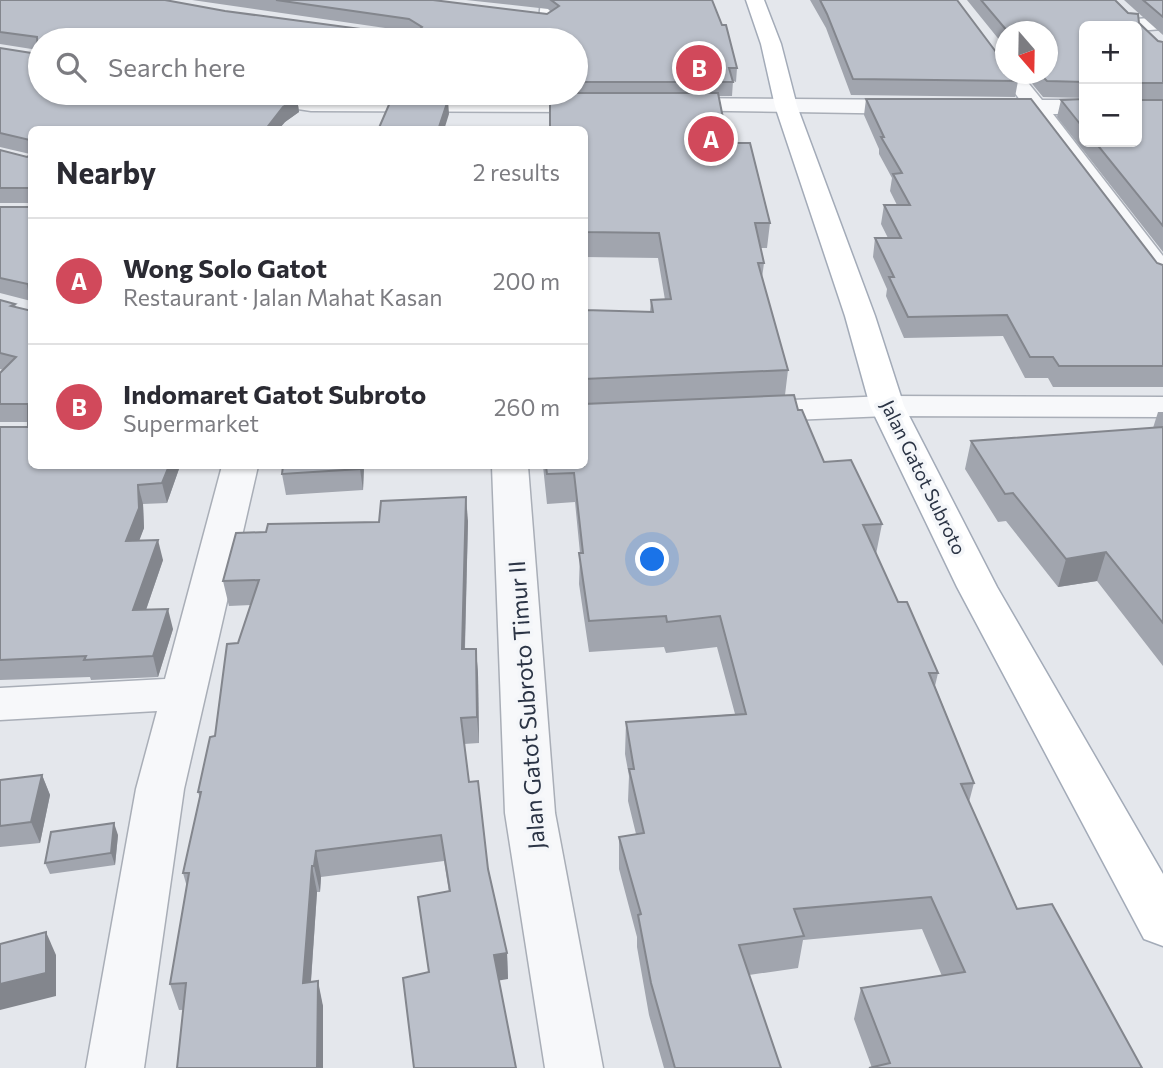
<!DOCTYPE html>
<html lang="en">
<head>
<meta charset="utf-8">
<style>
	:root { --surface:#fff; --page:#f2f2f3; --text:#2b2b33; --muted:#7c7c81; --line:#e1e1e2; --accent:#d1495b }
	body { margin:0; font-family:Commissioner,sans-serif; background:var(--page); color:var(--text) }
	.controls { position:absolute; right:21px; top:21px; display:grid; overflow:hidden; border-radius:10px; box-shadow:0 2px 5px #0004 }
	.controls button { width:63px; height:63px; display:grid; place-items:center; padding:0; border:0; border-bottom:2px solid var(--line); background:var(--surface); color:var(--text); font:35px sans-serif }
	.compass { position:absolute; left:995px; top:21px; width:63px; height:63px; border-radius:50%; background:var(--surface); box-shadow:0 2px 5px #0004; rotate:160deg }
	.you { position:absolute; left:653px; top:560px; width:24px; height:24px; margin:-18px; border:5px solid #fff; border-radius:50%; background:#1a73e8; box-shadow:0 0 0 10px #1a73e833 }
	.badge { display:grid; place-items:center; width:46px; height:46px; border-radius:50%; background:var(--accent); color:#fff; font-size:23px; font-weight:700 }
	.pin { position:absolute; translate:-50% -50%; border:4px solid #fff; box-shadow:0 2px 7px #0006 }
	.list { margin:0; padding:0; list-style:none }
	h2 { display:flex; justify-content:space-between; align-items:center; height:91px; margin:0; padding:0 28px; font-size:30px }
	h2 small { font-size:23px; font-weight:400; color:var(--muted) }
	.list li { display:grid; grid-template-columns:46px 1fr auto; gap:21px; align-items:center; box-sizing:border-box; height:126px; padding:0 28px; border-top:2px solid var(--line) }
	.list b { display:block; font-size:26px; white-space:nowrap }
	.list p { margin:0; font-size:23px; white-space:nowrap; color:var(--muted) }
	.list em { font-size:23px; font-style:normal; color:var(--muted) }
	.icon { flex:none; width:38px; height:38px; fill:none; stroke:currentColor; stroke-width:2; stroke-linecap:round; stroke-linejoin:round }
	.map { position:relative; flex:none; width:1163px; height:1068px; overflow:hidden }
	.search { position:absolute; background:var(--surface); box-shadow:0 2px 5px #0004; left:28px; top:28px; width:560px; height:77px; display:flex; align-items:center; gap:18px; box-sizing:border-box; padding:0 24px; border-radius:38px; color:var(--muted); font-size:26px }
	.panel { position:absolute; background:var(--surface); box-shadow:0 2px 5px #0004; left:28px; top:126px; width:560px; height:343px; border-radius:10px }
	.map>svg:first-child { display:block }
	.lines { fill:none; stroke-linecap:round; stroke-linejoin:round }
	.minor-casing { stroke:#a9aeb7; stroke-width:3 }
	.major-casing { stroke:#a3abb8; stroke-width:3 }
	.minor { fill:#f7f8fa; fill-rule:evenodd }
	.major { fill:#fff; fill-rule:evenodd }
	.wall { fill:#a1a5ae }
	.shaded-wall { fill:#83868d }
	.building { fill:#bbc0ca; stroke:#83868d; stroke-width:2 }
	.labels { text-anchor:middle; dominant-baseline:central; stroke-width:7; stroke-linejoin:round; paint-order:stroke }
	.street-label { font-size:19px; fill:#2b3445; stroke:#f4f6f9 }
	.near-street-label { font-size:23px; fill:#2b3445; stroke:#f4f6f9 }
</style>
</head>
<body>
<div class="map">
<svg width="1163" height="1068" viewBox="0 0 1163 1068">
	<rect width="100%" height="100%" fill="#e4e7ec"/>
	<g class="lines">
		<defs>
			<g id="minor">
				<path d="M541,0h18l-2,40h-20z"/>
				<path d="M1163,17v12l-26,2v-5l-10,-1 9,-6z"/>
				<path d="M1006,69v5h15l21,26h42v14h-31l110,142v28l-10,-3 -123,-167 -53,-2 -3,-5 3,-5 43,-2 -19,-26z"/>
				<path d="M220,93h57l34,4 292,1 8,2 3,5 -3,5 -8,2 -292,-1 -80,-12 -8,-1z"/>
				<path d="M670,98l248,2 8,2 3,5 -3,5 -8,2 -256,-4 -3,-5 3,-5z"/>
				<path d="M887,396l276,1v20l-276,-1 -140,6 -12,-3 -5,-7 5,-7 12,-3z"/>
				<path d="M222,466h36l-74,323 -40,279h-58l50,-279 21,-78 -157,9v-32l165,-9z"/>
				<path d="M492,466h36l27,347 48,255h-58l-40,-255z"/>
			</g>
			<path id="major" d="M746,0h18l17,44 16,62 78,210 29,90 93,181 166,287v72l-19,-7 -187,-352 -87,-181 -25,-90 -70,-210 -14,-62z"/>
		</defs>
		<use href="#minor" class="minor-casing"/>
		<use href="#major" class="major-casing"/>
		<use href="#minor" class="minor"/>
		<use href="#major" class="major"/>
	</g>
	<g class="wall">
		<path d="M0,0l225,11 143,19h31l-207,-30h241l114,14 4,-2 -3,-3 -82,-9h246l25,68 -1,14 -3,-1 -1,15h-13l9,47 42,80 -3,25h-7l4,15 -2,15 26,92 -3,25 13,15 26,52 58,62 -6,30 22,48 40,71 -3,13 39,97 -5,19 48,107 125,159h-270l-18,-49 7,-31 81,-12 -20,-47 -119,11 -5,28 -49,7 32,93h-117l-15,-53 -12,-68v-10l-18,-68v-32l17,-3 -8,-33 1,-25 -4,-22 1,-32 109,-8 -18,-67 -51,6 -2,-6 -75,5 -10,-68 1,-31 -5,-51 -28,2 -4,-38h41v-158l1,2 65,2 1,-12h14l-7,-42 -74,-1v-127h-34v-35l-33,-2h59v-53l-536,53 257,5 2,14 -14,10 -7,8h-246v173l-1,-2 -31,-8v-86h29v-4h-29v-53l27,7 4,-2 -1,-1 -30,-7v-99l38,6v-4l-38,-6z"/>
		<path d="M810,0h147l61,81 -3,16 -164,-2 -25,-67z"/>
		<path d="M967,0h148l43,41 5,1v57h-23v1h23v152l-106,-135 4,-17 23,-1v43h53l-53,-116v72l-41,-1 -19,-23h23v-42h-42v15z"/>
		<path d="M1124,0h39v35z"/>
		<path d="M324,93h137l-1,2z"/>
		<path d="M866,99l291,164 6,2v122h-110l-5,-9h-23l-22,-42 -99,2 -18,-42 1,-7 -14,-32 2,-19h13l-7,-14 3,-19h13l-7,-14 2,-13 -13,-24v-5l-15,-34z"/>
		<path d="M0,300l15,4 1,3 16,4v155h148l-13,37 -24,1 1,24 -5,12 24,20 -17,50 27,19 -15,48 -67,3 -1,-3 -90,3v-253h28v-5h-28v-49l3,-3 -3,-1z"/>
		<path d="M1158,412h5v254l-66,-85 -39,6 -52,-66 -8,1 -33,-53 6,-28 182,-13z"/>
		<path d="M283,466h81l-1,24 -77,5 -4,-21z"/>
		<path d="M468,521l-3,128h11l2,25 1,69 -15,1 5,38 38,171 1,26 -80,-6 21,-81 -5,-31 -123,16 -1,15h-3l-6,90 12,24 -144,4 -9,-26 17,-97 -4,-14 17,-75 -2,-6 17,-56 23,-93 13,-38 -22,1 -6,-25 43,-49z"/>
		<path d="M42,775l8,20 -10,48 -40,4v-67z"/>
		<path d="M118,835l-3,30 -65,9 -5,-11z"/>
	</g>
	<g class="shaded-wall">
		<path d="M297,98l2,14 -14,10 -7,8h-13l18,-23z"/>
		<path d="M448,100l1,14 -5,16h-6z"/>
		<path d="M169,466h11l-13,37 -5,-20z"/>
		<path d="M360,466h4l-1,24 -3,-21z"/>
		<path d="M138,485l5,19 1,24 -12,32 -6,-19z"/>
		<path d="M466,497l2,24 -4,154 -2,-26z"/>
		<path d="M158,540l5,20 -24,70 -6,-20z"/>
		<path d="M1106,552l-9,29 -39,6 8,-28z"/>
		<path d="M168,609l5,20 -15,48 -5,-21z"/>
		<path d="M476,649l2,25 1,69 -2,-26z"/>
		<path d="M42,775l8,20 -10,48 -9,-21z"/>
		<path d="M114,823l4,12 -3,30 -4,-12z"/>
		<path d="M316,851l5,26 -1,15 -6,-26z"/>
		<path d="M312,866l5,26 -8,116 -6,-25z"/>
		<path d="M46,932l10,23v41l-56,14v-26z"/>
		<path d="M507,953l1,26 -12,2 -2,-26z"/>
		<path d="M318,981l5,25v62h-6z"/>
	</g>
	<g class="building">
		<path d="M0,0h165l60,11 143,19h51l3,-3 -13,-8 -133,-19h157l114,14 12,-8 -8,-6h161l10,25h4l11,43h-8l4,14h-157v-42h-536v53h222l35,5 -14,9 -18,23h-233v165l-2,1 -2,-12 -28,-6v-71h29l1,-19h-30v-38l27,7 4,-2 -1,-15 -30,-7v-85l38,6 -1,-17 -37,-5z"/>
		<path d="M820,0h137l48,64v10h7l6,7 -165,-2 -26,-65z"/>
		<path d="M981,0h134l13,13 10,1 1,9 19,18 5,1v41h-24l1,17h23v126l-68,-84h42v-116h-53v56l-37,-1 -7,-7h7v-42h-39z"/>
		<path d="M1143,0h20v17z"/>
		<path d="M550,93h168l10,50h22l20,80h-15l9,40h-6l30,107 -204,9v-71l1,2 68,2 -2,-12 20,-1 -12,-66 -75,-1v-102h-13v-3h-21z"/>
		<path d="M866,99h165l126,164 6,2v101h-104l-6,-9h-23l-23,-42 -99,2 -19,-40h5l-19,-39h26l-17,-33h26l-17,-31 9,-1 -21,-36h3z"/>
		<path d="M1084,99v30l-23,-29z"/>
		<path d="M391,100h57l-10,30h-60z"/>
		<path d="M0,300l15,4 -4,2 21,5v155h137l-7,17 -24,2 1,23 -13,33 32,-1 -25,70 35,-1 -15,47 -69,4 2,-4 -86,4v-233h28v-23h-28v-31l16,-16 -16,-4z"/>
		<path d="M794,395l4,15h4l22,52 27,-2 31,64 -19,1 35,77h9l31,71h-9l45,110 -13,1 56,125 35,-5 90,164h-273l21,-5 -29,-75 104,-16 -34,-75 -137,12 10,27 -65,9 42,123h-106l-24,-85 -13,-68 3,-1 -22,-77 25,-4 -15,-64h5l-8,-47 120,-8 -26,-98 -53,6 -1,-6 -77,5 -10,-68h4l-9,-80 -27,1 -1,-8h38v-62z"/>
		<path d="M1163,427v196l-57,-71 -40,7 -53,-66 -8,1 -34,-53z"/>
		<path d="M283,466h77v3l-78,5z"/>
		<path d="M466,497l-4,152h14l1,68 -16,1 8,64 9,-1 10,88 19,84 -13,2 22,113h-102l-11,-90 26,-6 -11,-75 32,-6 -9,-56 -125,16 -2,15h-2l-9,117 15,-2 -1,87h-140l9,-85 -16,1 19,-111h-6l18,-81h-3l12,-55 5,-1 12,-92 11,-1 21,-63 -36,1 13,-48 30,-1 2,-8 111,-2 2,-21z"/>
		<path d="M42,775l-11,47 -31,4v-46z"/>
		<path d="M114,823l-3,30 -66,10 6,-31z"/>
		<path d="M46,932v41l-46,11v-40z"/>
	</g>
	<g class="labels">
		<g class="street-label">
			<text transform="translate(924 477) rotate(64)">Jalan Gatot Subroto</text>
		</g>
		<g class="near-street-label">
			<text transform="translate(526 705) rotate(-94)">Jalan Gatot Subroto Timur II</text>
		</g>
	</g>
</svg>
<div class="controls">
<button>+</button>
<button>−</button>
</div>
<svg class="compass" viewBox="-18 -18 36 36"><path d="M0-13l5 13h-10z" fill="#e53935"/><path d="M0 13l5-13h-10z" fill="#7c7c81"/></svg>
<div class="you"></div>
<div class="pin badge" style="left:711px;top:139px">A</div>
<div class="pin badge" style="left:699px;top:68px">B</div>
<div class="search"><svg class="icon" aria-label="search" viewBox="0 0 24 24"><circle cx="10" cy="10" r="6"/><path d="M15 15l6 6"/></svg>Search here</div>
<section class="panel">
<h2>Nearby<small>2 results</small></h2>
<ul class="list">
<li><span class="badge">A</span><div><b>Wong Solo Gatot</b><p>Restaurant · Jalan Mahat Kasan</p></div><em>200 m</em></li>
<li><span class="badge">B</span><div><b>Indomaret Gatot Subroto</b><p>Supermarket</p></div><em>260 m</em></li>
</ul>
</section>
</div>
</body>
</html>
